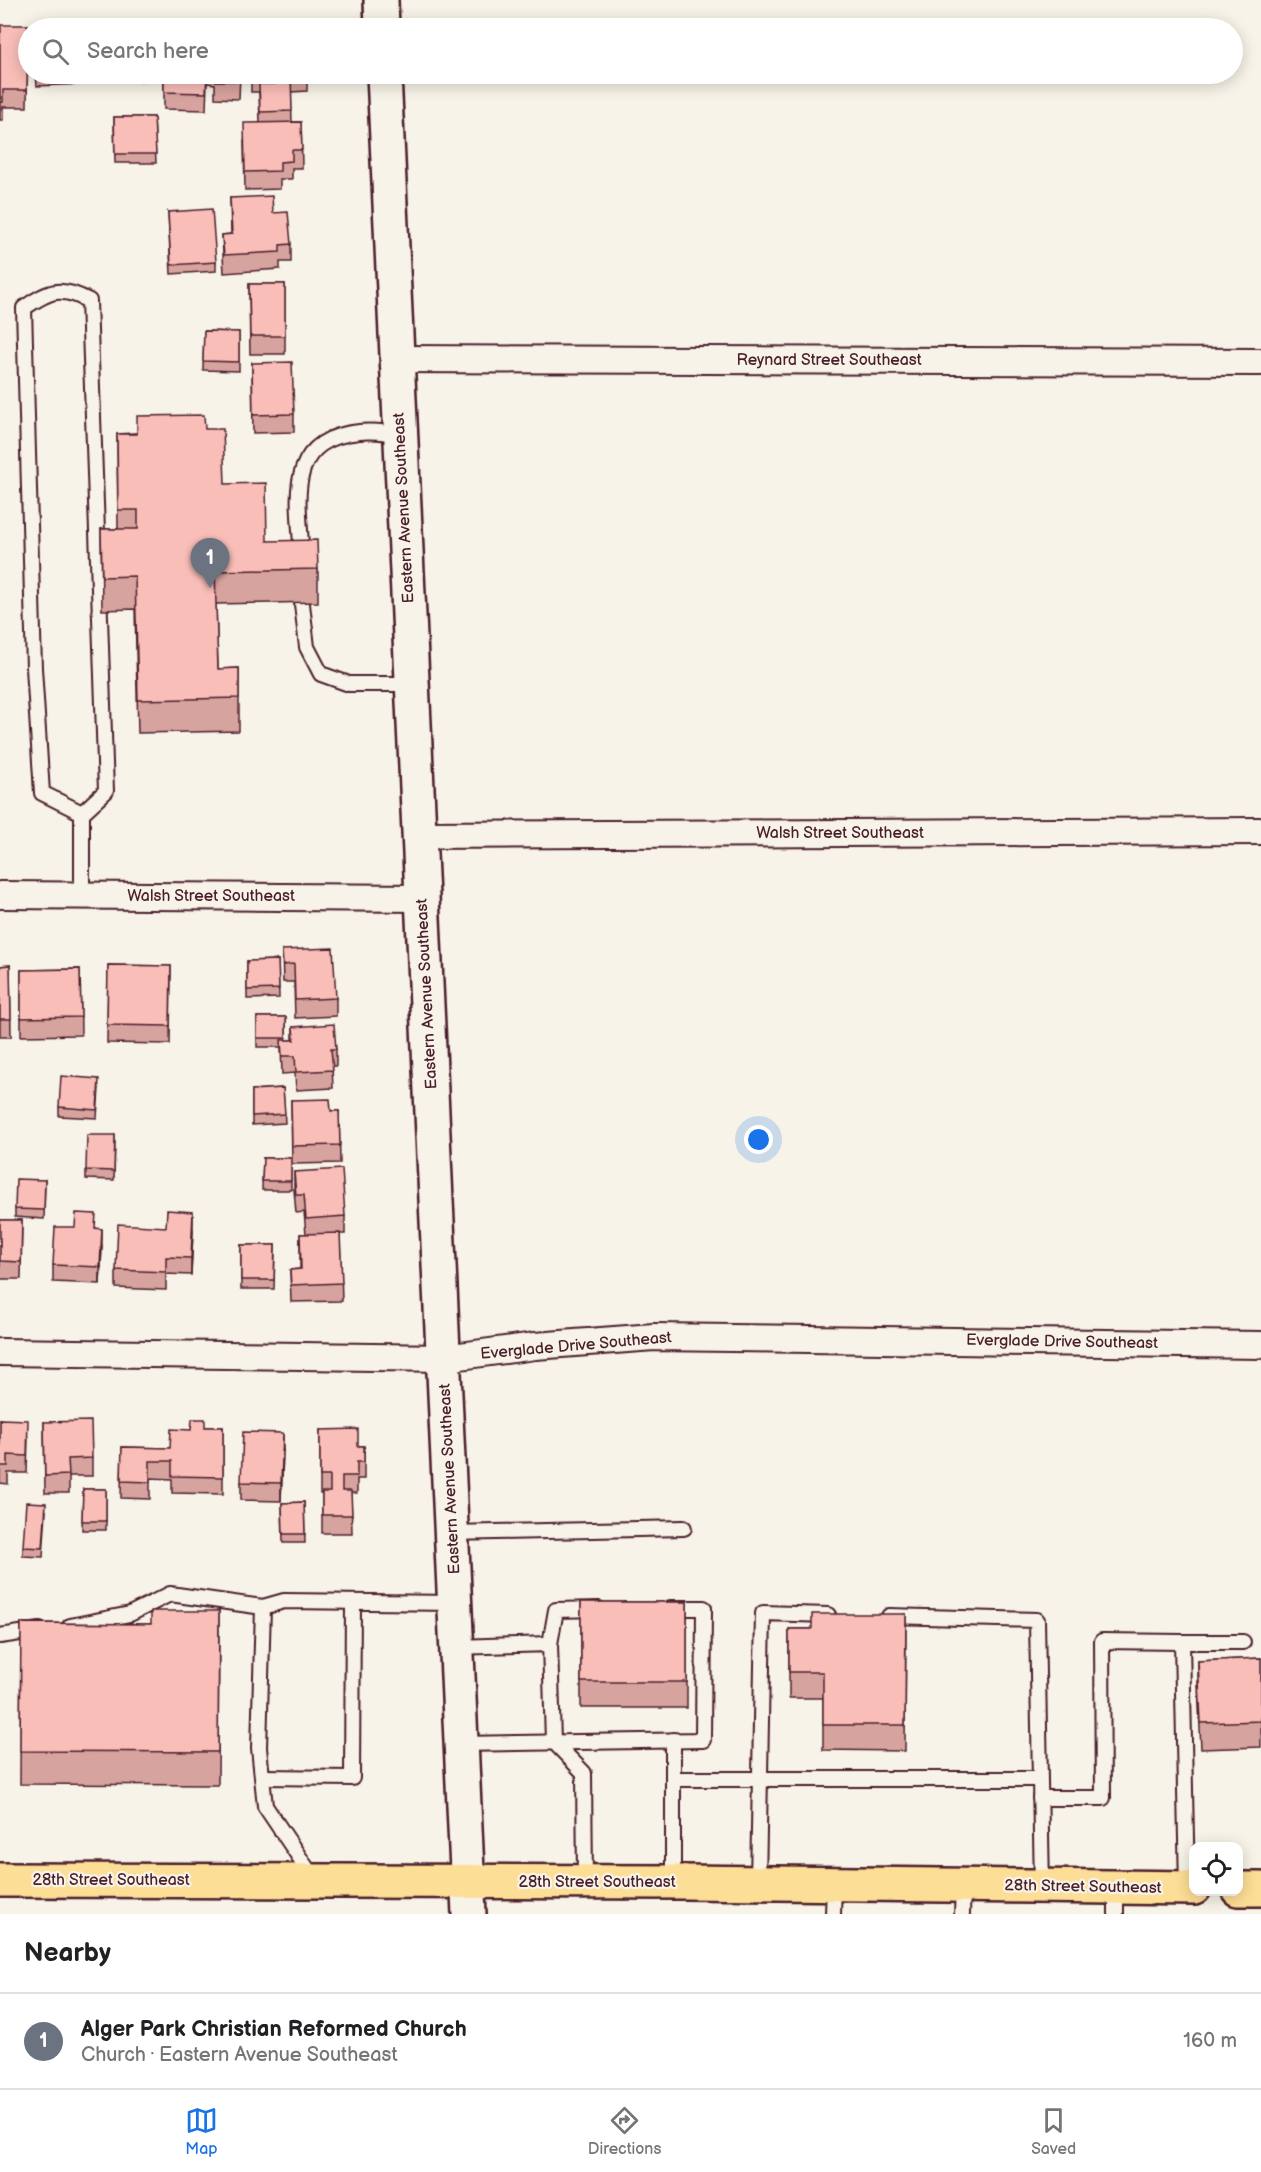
<!DOCTYPE html>
<html lang="en">
<head>
<meta charset="utf-8">
<style>
	:root { --surface:#fff; --page:#f6f6f6; --text:#202124; --muted:#757577; --line:#e0e0e0; --accent:#1a73e8 }
	body { margin:0; font-family:"Balsamiq Sans",sans-serif; background:var(--page); color:var(--text) }
	.controls { position:absolute; right:18px; bottom:18px; display:grid; overflow:hidden; border-radius:12px; box-shadow:0 3px 15px #0003 }
	.controls button { width:54px; height:54px; display:grid; place-items:center; padding:0; border:0; border-bottom:2px solid var(--line); background:var(--surface); color:var(--text); font:30px sans-serif }
	.you { position:absolute; left:759px; top:1140px; width:21px; height:21px; margin:-15px; border:4px solid #fff; border-radius:50%; background:#1a73e8; box-shadow:0 0 0 9px #1a73e833 }
	.badge { display:grid; place-items:center; width:39px; height:39px; border-radius:50%; background:var(--accent); color:#fff; font-size:20px; font-weight:700 }
	.pin { position:absolute; translate:-50% -50px; filter:drop-shadow(0 2px 3px #0008) }
	.pin::after { content:''; position:absolute; top:32px; width:21px; height:18px; background:inherit; clip-path:polygon(0 0,100% 0,50% 100%) }
	.list { margin:0; padding:0; list-style:none }
	h2 { display:flex; justify-content:space-between; align-items:center; height:78px; margin:0; padding:0 24px; font-size:26px }
	h2 small { font-size:20px; font-weight:400; color:var(--muted) }
	.list li { display:grid; grid-template-columns:39px 1fr auto; gap:18px; align-items:center; box-sizing:border-box; height:96px; padding:0 24px; border-top:2px solid var(--line) }
	.list b { display:block; font-size:22px; white-space:nowrap }
	.list p { margin:0; font-size:20px; white-space:nowrap; color:var(--muted) }
	.list em { font-size:20px; font-style:normal; color:var(--muted) }
	.icon { flex:none; width:33px; height:33px; fill:none; stroke:currentColor; stroke-width:2; stroke-linecap:round; stroke-linejoin:round }
	.map { position:relative; flex:none; width:1261px; height:1914px; overflow:hidden }
	.search { position:absolute; background:var(--surface); box-shadow:0 3px 15px #0003; left:18px; right:18px; top:18px; height:66px; display:flex; align-items:center; gap:15px; box-sizing:border-box; padding:0 21px; border-radius:33px; color:var(--muted); font-size:22px }
	.sheet { height:174px; background:var(--surface) }
	nav { display:flex; justify-content:space-around; align-items:center; box-sizing:border-box; height:84px; border-top:2px solid var(--line); background:var(--surface); font-size:16px; color:var(--muted) }
	nav a { display:grid; justify-items:center; gap:3px }
	nav .on { color:var(--accent) }
	.map>svg:first-child { display:block }
	.lines { fill:none; stroke-linecap:round; stroke-linejoin:round }
	.service-casing { stroke:#4a1f2b; stroke-width:18 }
	.minor-casing { stroke:#4a1f2b; stroke-width:30 }
	.secondary-casing { stroke:#4a1f2b; stroke-width:38 }
	.primary-casing { stroke:#4a1f2b; stroke-width:38 }
	.service { stroke:#f7f3e8; stroke-width:14 }
	.minor { stroke:#f7f3e8; stroke-width:26 }
	.secondary { stroke:#f7f3e8; stroke-width:33 }
	.primary { stroke:#fdde96; stroke-width:33 }
	.wall { fill:#d7a39e; stroke:#4a1f2b; stroke-width:1.5 }
	.shaded-wall { fill:#af8581; stroke:#4a1f2b; stroke-width:1.5 }
	.building { fill:#fabeb8; stroke:#4a1f2b; stroke-width:1.5 }
	.labels { text-anchor:middle; dominant-baseline:central; stroke-width:4.5; stroke-linejoin:round; paint-order:stroke }
	.street-label { font-size:16px; fill:#4a1f2b; stroke:#f7f3e8 }
</style>
</head>
<body>
<div class="map">
<svg width="1261" height="1914" viewBox="0 0 1261 1914">
	<rect width="100%" height="100%" fill="#f7f3e8"/>
	<filter id="ink" filterUnits="userSpaceOnUse"><feTurbulence type="fractalNoise" baseFrequency=".0167" numOctaves="2"/><feDisplacementMap in="SourceGraphic" scale="12" xChannelSelector="R" yChannelSelector="G"/><feConvolveMatrix kernelMatrix="1 2 1 2 8 2 1 2 1" color-interpolation-filters="sRGB"/></filter>
	<g filter="url(#ink)">
		<g class="lines">
			<defs>
				<g id="service">
					<path d="M302,558c-3,-57 -19,-118 57,-126 13,-2 28,1 42,2"/>
					<path d="M302,604l5,43 14,27 28,10h64"/>
					<path d="M82,813l-40,-20 -8,-125 -10,-360c25,-17 36,-23 65,-7l17,490 -24,22v82"/>
					<path d="M452,1533l232,-5"/>
					<path d="M889,1616l148,4 5,267"/>
					<path d="M70,1626l60,-12 40,-20 93,13"/>
					<path d="M0,1636l40,-6"/>
					<path d="M550,1644l6,-34 43,-1"/>
					<path d="M457,1647l93,-3 3,97 31,32 1,108"/>
					<path d="M673,1740v142"/>
					<path d="M461,1744l242,-4 1,-132h-34"/>
					<path d="M263,1777l89,1 1,-176"/>
					<path d="M673,1779h366"/>
					<path d="M1040,1798h63l-1,-157 80,1"/>
					<path d="M314,1879l-49,-73 -6,-58 4,-141 21,-6 171,2"/>
					<path d="M758,1883l5,-270 65,2"/>
					<path d="M1116,1887v27"/>
					<path d="M1187,1888l-5,-246h61"/>
					<path d="M833,1914l1,-30"/>
					<path d="M962,1914l1,-28"/>
				</g>
				<g id="minor">
					<path d="M397,359l864,3"/>
					<path d="M420,835l841,-4"/>
					<path d="M0,895l423,3"/>
					<path d="M0,1352l445,6 90,-12 119,-9 607,8"/>
				</g>
				<g id="secondary">
					<path d="M381,0l1,28"/>
					<path d="M384,74l85,1840"/>
				</g>
				<g id="primary">
					<path d="M0,1880l684,2 510,6"/>
					<path d="M1238,1889h23"/>
				</g>
			</defs>
			<use href="#service" class="service-casing"/>
			<use href="#minor" class="minor-casing"/>
			<use href="#secondary" class="secondary-casing"/>
			<use href="#primary" class="primary-casing"/>
			<use href="#service" class="service"/>
			<use href="#minor" class="minor"/>
			<use href="#secondary" class="secondary"/>
			<use href="#primary" class="primary"/>
		</g>
		<g class="wall">
			<path d="M28,25l-1,82h-24v13h-3v-88z"/>
			<path d="M36,74h48v10l-47,2z"/>
			<path d="M94,74h48l-1,7 -47,-1z"/>
			<path d="M164,74h76l-1,25 -24,-1v-14l-8,-1 -1,27 -42,-1z"/>
			<path d="M251,74h56v17l-16,1 1,30h9l1,46h-10v11h-12v10l-35,1 -1,-49 16,-18 -1,-31h-8z"/>
			<path d="M114,117h40l2,46h-41z"/>
			<path d="M230,198l43,15 18,31v18h-11v7l-56,4 -2,-38 9,-1z"/>
			<path d="M168,212l48,50v9l-45,3z"/>
			<path d="M249,284h36v70h-35z"/>
			<path d="M204,331l35,1v39l-36,-1z"/>
			<path d="M252,363l42,51v18l-41,1z"/>
			<path d="M205,429l20,55 42,57 51,28v33l-102,2 2,65 21,-1v63l-101,2 -3,-124 -33,1 -1,-81h17l-1,-95z"/>
			<path d="M282,950l54,48v18l-41,2 -1,-36h-11z"/>
			<path d="M278,960l1,38 -32,1v-38z"/>
			<path d="M10,965l1,72h-11v-71z"/>
			<path d="M108,965l63,1 -1,78 -63,-1z"/>
			<path d="M80,969l1,66 -60,1v-66z"/>
			<path d="M257,1017h29v23h7v-13l43,22v17h-4l1,22 -37,2 -1,-17 -13,1 -1,-27h-24z"/>
			<path d="M99,1088l-2,30 -38,-2v-9z"/>
			<path d="M283,1088l2,35 -33,2v-35z"/>
			<path d="M291,1100l40,11h8l1,52 -48,1z"/>
			<path d="M115,1135l-1,45 -28,-1v-9z"/>
			<path d="M263,1158h28v32h-29z"/>
			<path d="M294,1172l51,44v18h-5l2,67 -51,1 -1,-32 10,-1v-35h6l-2,-22 -8,1 -2,-23z"/>
			<path d="M45,1180l-1,39 -29,-2v-8z"/>
			<path d="M0,1220h22l-1,59h-21z"/>
			<path d="M96,1228l6,18 -2,38 -47,-2v-17z"/>
			<path d="M193,1230l-2,45 -25,-1v16l-50,-2v-18z"/>
			<path d="M241,1245h34l-1,44h-33z"/>
			<path d="M0,1419l28,18 -1,36h-19v11l-8,-1z"/>
			<path d="M44,1422l48,36v18h-23v17h-24z"/>
			<path d="M205,1427h18v67l-51,-1v-14l-22,-1v21l-29,-1 1,-51 48,1 21,-18z"/>
			<path d="M320,1430l38,16h6v33h-7v14h-6l1,40h-30v-39h-2z"/>
			<path d="M283,1450l-2,51 -40,-1v-18z"/>
			<path d="M83,1489h23v41h-24z"/>
			<path d="M304,1502l1,41h-22l-1,-40z"/>
			<path d="M46,1512l-3,45 -20,-1v-9z"/>
			<rect x="581" y="1602" width="106" height="106"/>
			<path d="M219,1611l-1,174 -198,-1 1,-161 130,1z"/>
			<path d="M906,1614l-1,137 -82,-1v-52h-34v-69h23z"/>
			<path d="M1261,1658v89l-60,2 -3,-63v-25z"/>
		</g>
		<g class="shaded-wall">
			<path d="M193,1212v18l-2,45v-17z"/>
			<path d="M102,1229v17l-2,38v-17z"/>
			<path d="M283,1433v17l-2,51v-18z"/>
		</g>
		<g class="building">
			<path d="M1,25h27l-1,65h-24v12h-3v-70h1z"/>
			<rect x="165" y="25" width="31" height="3"/>
			<path d="M82,27v1h-46z"/>
			<path d="M164,74h43l-1,19 -42,-1z"/>
			<rect x="215" y="74" width="24" height="7"/>
			<path d="M251,74h56h-16l1,37 -32,1 -1,-28h15l-1,-10 -22,1z"/>
			<path d="M114,117h40l2,37h-41z"/>
			<path d="M301,122l1,28h-10v11l-12,1v9l-35,1 -1,-49z"/>
			<path d="M272,196l1,17 15,-1 3,32 -11,1v7l-56,3 -2,-20 10,-1 -2,-36z"/>
			<path d="M212,209l4,53 -45,3 -3,-53z"/>
			<path d="M249,284h36v52h-35z"/>
			<path d="M204,331l35,1v30l-36,-1z"/>
			<path d="M292,362l2,52 -41,1 -1,-52z"/>
			<path d="M204,415l1,14h18l2,55 41,-1 1,58 50,-1 1,29 -103,2 3,98 21,-1v30l-101,2 -3,-124 -33,1 -1,-48h37v-19h-20l-1,-76h20v-18z"/>
			<path d="M333,948l3,50 -41,2 -1,-36 -11,1 -1,-15z"/>
			<path d="M278,960l1,29 -32,1v-29z"/>
			<path d="M10,965l1,54h-11v-53z"/>
			<path d="M108,965l63,1 -1,60 -63,-1z"/>
			<path d="M80,969l1,48 -60,1v-48z"/>
			<rect x="257" y="1017" width="29" height="21"/>
			<path d="M334,1024l2,25h-5l2,21 -37,2 -1,-16h-13l-1,-16h13l-1,-13z"/>
			<path d="M61,1076l38,3 -2,31 -38,-3z"/>
			<path d="M283,1088l2,26 -33,2v-26z"/>
			<path d="M330,1099l1,12h8l1,34 -48,1 -1,-46z"/>
			<path d="M87,1135h28l-1,36 -28,-1z"/>
			<path d="M263,1158h28v23h-29z"/>
			<path d="M342,1169l3,47 -39,3 -2,-24h-8l-2,-23z"/>
			<path d="M16,1179l29,1 -1,30 -29,-1z"/>
			<path d="M167,1210l26,2 -2,46 -25,-1v15l-50,-2 2,-46 48,3z"/>
			<path d="M76,1213l20,1 -1,14 7,1 -2,38 -47,-2 2,-38h20z"/>
			<path d="M0,1220h22l-1,42 -21,-1z"/>
			<path d="M340,1233l2,50 -51,2 -1,-15 11,-1 -1,-35z"/>
			<path d="M241,1245h34l-1,35h-33z"/>
			<path d="M0,1419l28,1 -1,36 -19,-1v11h-8z"/>
			<path d="M192,1419h13v8h18v50l-51,-1v-15h-22v21l-29,-1 1,-34 48,1 1,-19 20,1z"/>
			<path d="M91,1421l1,37 -24,1 1,16 -24,1 -1,-54z"/>
			<path d="M358,1429v17h6v16h-7v14h-15v15h9l1,24h-30v-23h8v-16h-10v-46z"/>
			<path d="M243,1432l40,1 -2,50 -40,-1z"/>
			<path d="M83,1489h23v32h-24z"/>
			<path d="M26,1502l20,1 -3,45 -20,-1z"/>
			<path d="M304,1502l1,32h-22l-1,-31z"/>
			<rect x="581" y="1602" width="106" height="80"/>
			<path d="M151,1611h68l-1,141 -198,-1 1,-128 130,1z"/>
			<path d="M812,1614h94l-1,111h-82v-53h-34v-43h23z"/>
			<path d="M1261,1658v63l-60,2 -3,-62z"/>
		</g>
	</g>
	<g class="labels">
		<g class="street-label">
			<text x="829" y="360">Reynard Street Southeast</text>
			<text transform="translate(404 508) rotate(-93)">Eastern Avenue Southeast</text>
			<text x="840" y="833">Walsh Street Southeast</text>
			<text x="211" y="896">Walsh Street Southeast</text>
			<text transform="translate(427 994) rotate(-93)">Eastern Avenue Southeast</text>
			<text transform="translate(1062 1342) rotate(1)">Everglade Drive Southeast</text>
			<text transform="translate(576 1346) rotate(-5)">Everglade Drive Southeast</text>
			<text transform="translate(450 1479) rotate(-93)">Eastern Avenue Southeast</text>
			<text x="111" y="1880">28th Street Southeast</text>
			<text x="597" y="1882">28th Street Southeast</text>
			<text transform="translate(1083 1887) rotate(1)">28th Street Southeast</text>
		</g>
	</g>
</svg>
<div class="controls">
<button><svg class="icon" aria-label="locate" viewBox="0 0 24 24"><circle cx="12" cy="12" r="6"/><path d="M12 2v4M12 18v4M2 12h4M18 12h4"/></svg></button>
</div>
<div class="you"></div>
<div class="pin badge" style="left:210px;top:588px;background:#6b7280">1</div>
<div class="search"><svg class="icon" aria-label="search" viewBox="0 0 24 24"><circle cx="10" cy="10" r="6"/><path d="M15 15l6 6"/></svg>Search here</div>
</div>
<section class="sheet">
<h2>Nearby<small></small></h2>
<ul class="list">
<li><span class="badge" style="background:#6b7280">1</span><div><b>Alger Park Christian Reformed Church</b><p>Church · Eastern Avenue Southeast</p></div><em>160 m</em></li>
</ul>
</section>
<nav>
<a class="on"><svg class="icon" aria-label="map" viewBox="0 0 24 24"><path d="M3 6l6-2 6 2 6-2v14l-6 2-6-2-6 2zM9 4v14M15 6v14"/></svg>Map</a>
<a><svg class="icon" aria-label="directions" viewBox="0 0 24 24"><path d="M12 3l9 9-9 9-9-9zM9 14v-3h6M13 9l2 2-2 2"/></svg>Directions</a>
<a><svg class="icon" aria-label="saved" viewBox="0 0 24 24"><path d="M7 4h10v16l-5-4-5 4z"/></svg>Saved</a>
</nav>
</body>
</html>
